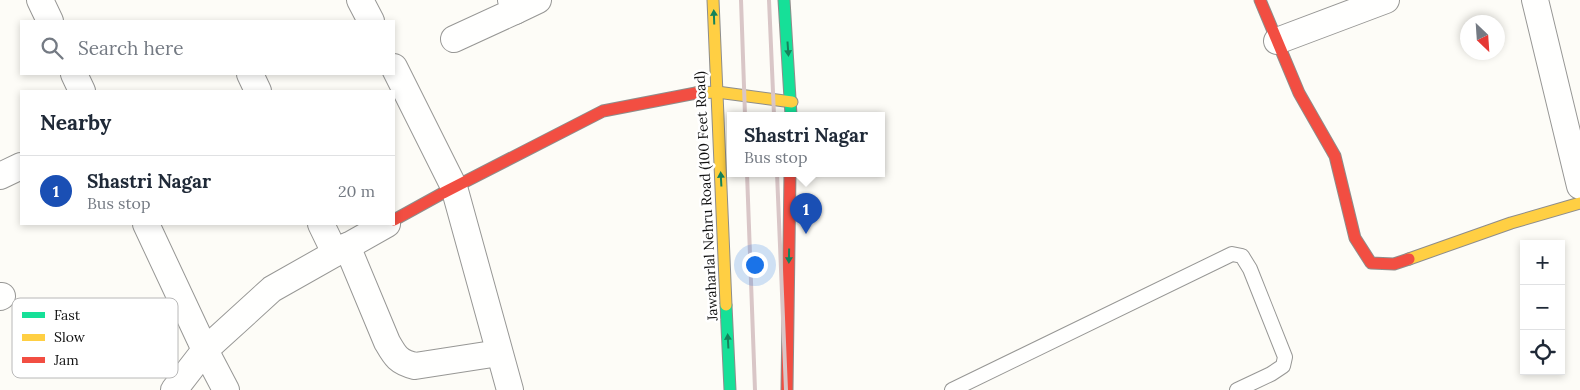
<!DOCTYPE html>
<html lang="en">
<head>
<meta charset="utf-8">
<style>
	:root { --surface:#fff; --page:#f2f2f3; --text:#1f2937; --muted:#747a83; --line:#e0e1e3; --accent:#ea580c }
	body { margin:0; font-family:Lora,serif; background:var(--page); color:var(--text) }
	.controls { position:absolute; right:15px; bottom:15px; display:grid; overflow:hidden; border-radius:0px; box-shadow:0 2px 8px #0003 }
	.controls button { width:45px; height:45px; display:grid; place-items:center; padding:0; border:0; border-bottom:1px solid var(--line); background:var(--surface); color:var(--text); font:25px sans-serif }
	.compass { position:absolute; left:1460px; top:15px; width:45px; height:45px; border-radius:50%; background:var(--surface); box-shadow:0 2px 8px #0003; rotate:155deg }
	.you { position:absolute; left:754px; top:264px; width:18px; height:18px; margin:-12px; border:4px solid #fff; border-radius:50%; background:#1a73e8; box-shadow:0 0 0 8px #1a73e833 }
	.badge { display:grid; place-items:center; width:32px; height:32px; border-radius:50%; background:var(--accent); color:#fff; font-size:16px; font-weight:700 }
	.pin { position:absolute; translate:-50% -41px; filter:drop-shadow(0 1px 2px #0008) }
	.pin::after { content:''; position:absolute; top:26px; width:18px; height:15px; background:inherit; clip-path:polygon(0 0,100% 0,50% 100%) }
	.popup { position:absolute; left:727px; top:112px; width:158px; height:65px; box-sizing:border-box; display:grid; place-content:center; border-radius:0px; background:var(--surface); filter:drop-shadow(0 1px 4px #0005); font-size:16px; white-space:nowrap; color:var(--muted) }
	.popup b { font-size:19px; color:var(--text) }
	.popup::after { content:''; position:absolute; left:50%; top:100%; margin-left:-10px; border:10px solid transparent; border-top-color:var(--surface) }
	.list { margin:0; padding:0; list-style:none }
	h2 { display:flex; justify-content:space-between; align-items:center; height:65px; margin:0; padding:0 20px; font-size:21px }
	h2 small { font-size:16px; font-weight:400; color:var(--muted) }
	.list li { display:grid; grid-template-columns:32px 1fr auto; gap:15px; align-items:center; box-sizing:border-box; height:70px; padding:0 20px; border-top:1px solid var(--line) }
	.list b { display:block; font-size:19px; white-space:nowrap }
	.list p { margin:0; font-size:16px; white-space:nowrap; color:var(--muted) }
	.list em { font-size:16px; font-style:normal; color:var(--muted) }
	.icon { flex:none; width:28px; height:28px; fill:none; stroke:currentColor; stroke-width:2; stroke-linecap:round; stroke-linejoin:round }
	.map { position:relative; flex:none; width:1580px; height:390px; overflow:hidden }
	.search { position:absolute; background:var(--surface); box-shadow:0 2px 8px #0003; left:20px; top:20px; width:375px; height:55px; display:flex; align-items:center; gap:12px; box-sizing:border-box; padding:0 18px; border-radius:0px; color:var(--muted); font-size:19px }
	.panel { position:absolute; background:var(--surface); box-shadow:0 2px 8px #0003; left:20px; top:90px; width:375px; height:135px; border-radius:0px }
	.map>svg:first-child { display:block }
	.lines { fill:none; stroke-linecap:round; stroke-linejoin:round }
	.lane-casing { stroke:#979795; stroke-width:16 }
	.street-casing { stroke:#979795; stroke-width:28 }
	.fast-casing { stroke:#8e8d8b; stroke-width:13 }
	.slow-casing { stroke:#8e8d8b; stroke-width:13 }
	.jam-casing { stroke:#8e8d8b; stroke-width:13 }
	.lane { stroke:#fffffe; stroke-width:14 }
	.street { stroke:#fffffe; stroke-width:26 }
	.fast { stroke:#16e098; stroke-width:11 }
	.slow { stroke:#ffcf43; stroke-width:11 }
	.jam { stroke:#f24e42; stroke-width:11 }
	.rail { stroke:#d9c6c7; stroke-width:4 }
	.oneway { fill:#14835b }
	.labels { text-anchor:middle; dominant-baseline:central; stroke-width:5; stroke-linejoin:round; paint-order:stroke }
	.street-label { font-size:14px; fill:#111; stroke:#fff }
	.key { fill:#fff; stroke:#b8b8b8; stroke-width:1 }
	.key-label { font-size:14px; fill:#111 }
</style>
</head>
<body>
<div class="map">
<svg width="1580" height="390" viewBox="0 0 1580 390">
	<rect width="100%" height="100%" fill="#fdfcf7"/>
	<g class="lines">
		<defs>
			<path id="lane" d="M952,390l280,-136 10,2 8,13 35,88 -2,9 -12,8 -34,16"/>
			<g id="street">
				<path d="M40,0l10,21"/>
				<path d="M360,0l11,21"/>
				<path d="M1535,0l45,186"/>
				<path d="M515,11l23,-11"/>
				<path d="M454,39l61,-28 -4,-11"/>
				<path d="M1277,41l109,-41"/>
				<path d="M394,67l60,120 56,203"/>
				<path d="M74,74l8,17"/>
				<path d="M250,74l8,17"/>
				<path d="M0,176l21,-10"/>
				<path d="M146,224l59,126 21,40"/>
				<path d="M321,224l14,29"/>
				<path d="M347,246l40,96c8,14 11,20 28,24l84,-13"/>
				<path d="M0,297l2,-1"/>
				<path d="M174,390l31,-40 67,-61 115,-65"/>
			</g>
			<g id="fast">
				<path d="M784,0l7,115"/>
				<path d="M726,305l4,85"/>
			</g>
			<g id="slow">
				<path d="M713,0l13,305"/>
				<path d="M696,93l21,-1 75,10"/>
				<path d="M1409,259l102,-36 69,-20"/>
			</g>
			<g id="jam">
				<path d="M1260,0l39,93 36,63 20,82 16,25 23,1 15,-5"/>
				<path d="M394,220l49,-27 160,-82 93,-18"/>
				<path d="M787,390l3,-217"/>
			</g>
		</defs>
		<use href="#lane" class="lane-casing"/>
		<use href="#street" class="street-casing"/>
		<use href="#fast" class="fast-casing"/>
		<use href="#slow" class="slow-casing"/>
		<use href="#jam" class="jam-casing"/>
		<use href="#lane" class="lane"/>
		<use href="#street" class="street"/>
		<use href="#fast" class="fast"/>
		<use href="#slow" class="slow"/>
		<use href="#jam" class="jam"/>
		<g class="rail">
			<path d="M741,0l4,115"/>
			<path d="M769,0l5,115"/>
			<path d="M747,173l8,217"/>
			<path d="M777,173l9,217"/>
		</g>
	</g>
	<defs><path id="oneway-solid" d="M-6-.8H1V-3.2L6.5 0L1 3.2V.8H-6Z" transform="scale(1.25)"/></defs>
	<g class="oneway">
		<use href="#oneway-solid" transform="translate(714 17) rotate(-92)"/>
		<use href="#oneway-solid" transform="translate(788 49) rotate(86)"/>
		<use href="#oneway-solid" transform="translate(721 179) rotate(-93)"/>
		<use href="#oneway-solid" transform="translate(789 256) rotate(91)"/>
		<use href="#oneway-solid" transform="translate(728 341) rotate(-93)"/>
	</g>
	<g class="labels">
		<g class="street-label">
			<text transform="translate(706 196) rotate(-93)">Jawaharlal Nehru Road (100 Feet Road)</text>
		</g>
	</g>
	<rect x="12" y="298" width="166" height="80" rx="8" class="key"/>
	<rect x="22" y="312" width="23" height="6" fill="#16e098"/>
	<rect x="22" y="334" width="23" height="7" fill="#ffcf43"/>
	<rect x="22" y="357" width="23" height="6" fill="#f24e42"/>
	<g class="key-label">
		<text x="54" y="320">Fast</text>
		<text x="54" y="342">Slow</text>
		<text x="54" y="365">Jam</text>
	</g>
</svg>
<div class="controls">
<button>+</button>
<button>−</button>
<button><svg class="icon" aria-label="locate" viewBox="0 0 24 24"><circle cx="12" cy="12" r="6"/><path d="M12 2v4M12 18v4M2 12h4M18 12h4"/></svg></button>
</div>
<svg class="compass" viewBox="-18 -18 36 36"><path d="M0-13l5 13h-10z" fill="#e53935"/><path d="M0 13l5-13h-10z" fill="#747a83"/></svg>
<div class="you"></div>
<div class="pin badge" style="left:806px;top:234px;background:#1a4fb4">1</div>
<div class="popup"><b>Shastri Nagar</b>Bus stop</div>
<div class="search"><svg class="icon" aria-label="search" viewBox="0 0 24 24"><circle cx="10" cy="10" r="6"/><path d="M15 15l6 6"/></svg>Search here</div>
<section class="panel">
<h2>Nearby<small></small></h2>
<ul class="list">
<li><span class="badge" style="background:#1a4fb4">1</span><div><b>Shastri Nagar</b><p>Bus stop</p></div><em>20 m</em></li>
</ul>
</section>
</div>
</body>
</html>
